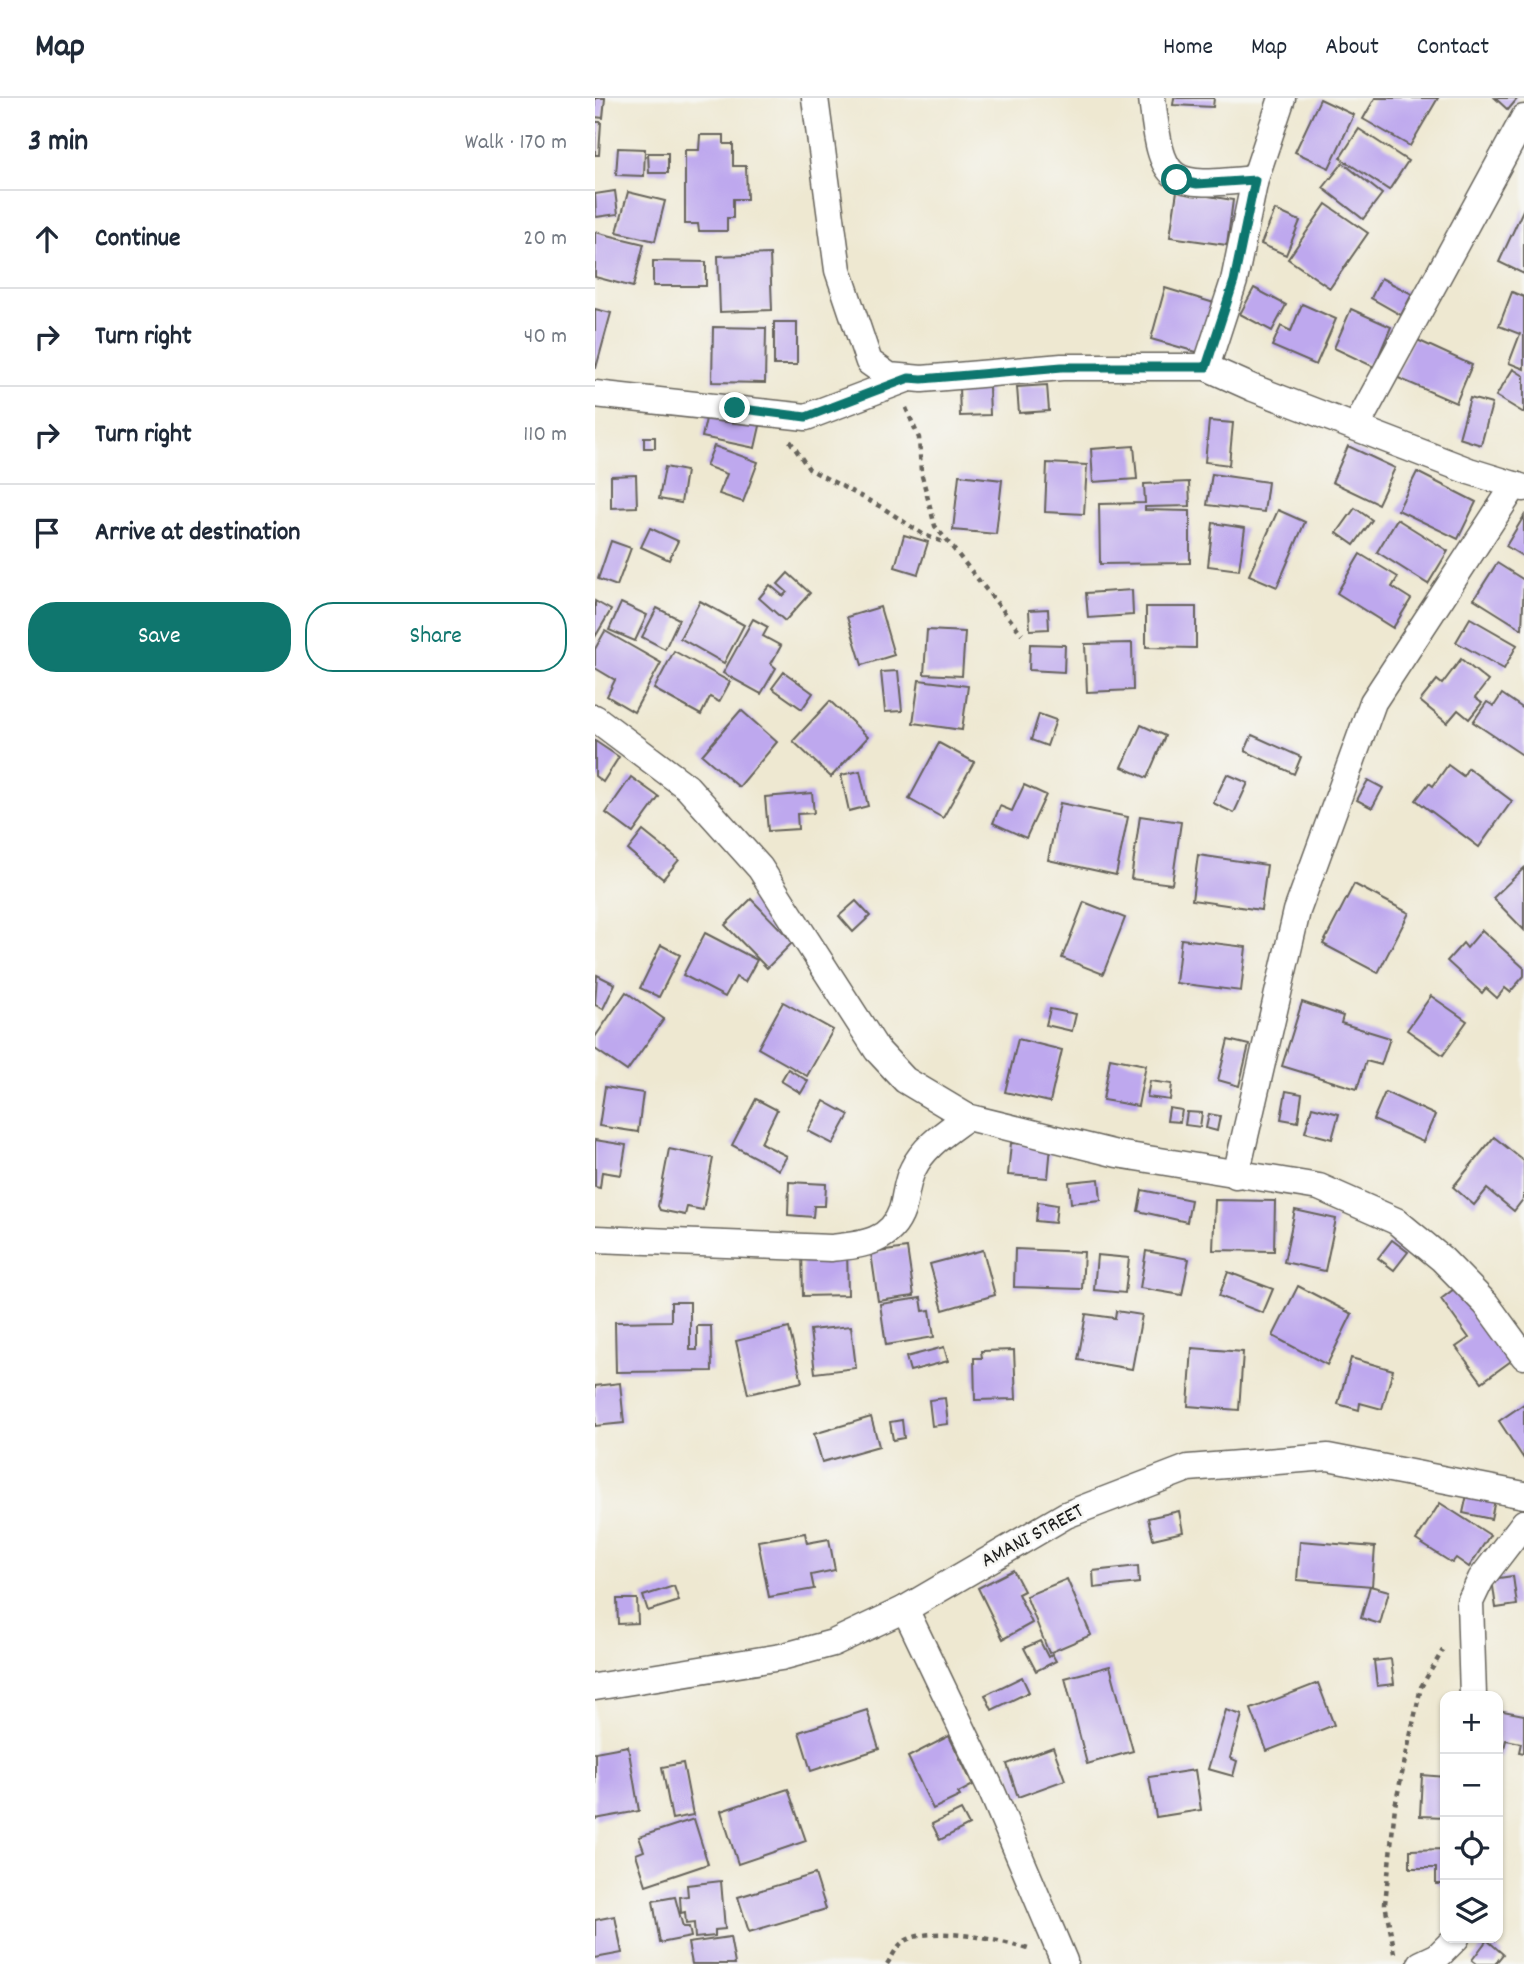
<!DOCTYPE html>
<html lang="en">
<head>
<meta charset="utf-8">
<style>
	:root { --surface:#fff; --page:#f6f6f7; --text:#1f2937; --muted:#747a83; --line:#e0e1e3; --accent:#0f766e }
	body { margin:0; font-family:Dekko,sans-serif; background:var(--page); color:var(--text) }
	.controls { position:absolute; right:21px; bottom:21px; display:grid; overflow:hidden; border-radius:14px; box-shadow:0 2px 5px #0004 }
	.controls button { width:63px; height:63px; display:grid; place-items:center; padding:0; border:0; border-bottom:2px solid var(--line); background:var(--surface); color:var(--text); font:35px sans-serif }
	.stop { position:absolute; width:21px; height:21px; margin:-16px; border:5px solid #0f766e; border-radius:50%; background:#fff }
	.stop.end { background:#0f766e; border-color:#fff; box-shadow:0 2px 7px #0008 }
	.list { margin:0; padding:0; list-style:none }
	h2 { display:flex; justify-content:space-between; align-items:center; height:91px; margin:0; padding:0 28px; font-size:30px }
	h2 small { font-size:23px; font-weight:400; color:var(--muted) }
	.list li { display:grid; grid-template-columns:46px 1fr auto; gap:21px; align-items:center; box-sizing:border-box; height:98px; padding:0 28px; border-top:2px solid var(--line) }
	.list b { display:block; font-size:26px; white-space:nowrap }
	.list em { font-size:23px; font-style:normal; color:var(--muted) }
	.actions { display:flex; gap:14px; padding:21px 28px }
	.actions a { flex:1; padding:16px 0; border:2px solid var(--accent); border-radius:28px; text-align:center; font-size:24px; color:var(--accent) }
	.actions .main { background:var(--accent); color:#fff }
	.icon { flex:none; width:38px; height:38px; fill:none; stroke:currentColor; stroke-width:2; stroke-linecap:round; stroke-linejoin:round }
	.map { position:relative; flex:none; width:929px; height:1866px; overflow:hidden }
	header { display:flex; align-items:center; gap:42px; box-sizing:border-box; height:98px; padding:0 35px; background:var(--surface); border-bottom:2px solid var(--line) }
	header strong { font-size:33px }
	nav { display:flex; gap:38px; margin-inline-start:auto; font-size:24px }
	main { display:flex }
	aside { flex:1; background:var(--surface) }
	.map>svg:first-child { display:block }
	.building { fill:#bea8ee }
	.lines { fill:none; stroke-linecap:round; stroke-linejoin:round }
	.street-casing { stroke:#66635b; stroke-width:29 }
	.path { stroke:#66635b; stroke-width:4.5; stroke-dasharray:5 5; stroke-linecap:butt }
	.street { stroke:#fff; stroke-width:26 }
	.route { stroke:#0f766e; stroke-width:9 }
	.labels { text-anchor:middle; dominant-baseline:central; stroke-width:5; stroke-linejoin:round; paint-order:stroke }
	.street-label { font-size:21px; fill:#1c1c1c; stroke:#f6f6f2 }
</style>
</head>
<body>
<header>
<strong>Map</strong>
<nav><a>Home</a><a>Map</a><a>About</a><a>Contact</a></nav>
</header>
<main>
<aside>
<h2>3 min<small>Walk · 170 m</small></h2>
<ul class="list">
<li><svg class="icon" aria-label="ahead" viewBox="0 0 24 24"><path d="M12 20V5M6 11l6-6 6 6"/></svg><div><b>Continue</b></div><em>20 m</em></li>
<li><svg class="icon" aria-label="right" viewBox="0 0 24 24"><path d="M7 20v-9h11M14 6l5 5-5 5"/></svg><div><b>Turn right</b></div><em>40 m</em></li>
<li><svg class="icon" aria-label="right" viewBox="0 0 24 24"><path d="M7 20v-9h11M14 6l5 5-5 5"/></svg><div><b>Turn right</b></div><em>110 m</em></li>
<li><svg class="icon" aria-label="arrive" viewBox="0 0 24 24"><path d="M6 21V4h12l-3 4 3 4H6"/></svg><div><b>Arrive at destination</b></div></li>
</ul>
<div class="actions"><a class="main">Save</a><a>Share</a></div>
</aside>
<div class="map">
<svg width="929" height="1866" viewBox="0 0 929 1866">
	<rect width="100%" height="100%" fill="#f6f6f2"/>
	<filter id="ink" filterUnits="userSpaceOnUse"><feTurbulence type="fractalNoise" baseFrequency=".0143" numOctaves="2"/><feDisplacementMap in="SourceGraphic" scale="14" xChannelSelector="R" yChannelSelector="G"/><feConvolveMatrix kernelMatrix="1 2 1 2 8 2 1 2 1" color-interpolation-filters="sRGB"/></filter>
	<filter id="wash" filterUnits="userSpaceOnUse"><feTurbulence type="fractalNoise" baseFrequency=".00686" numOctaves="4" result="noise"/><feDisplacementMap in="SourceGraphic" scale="28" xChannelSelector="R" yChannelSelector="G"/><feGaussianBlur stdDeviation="1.57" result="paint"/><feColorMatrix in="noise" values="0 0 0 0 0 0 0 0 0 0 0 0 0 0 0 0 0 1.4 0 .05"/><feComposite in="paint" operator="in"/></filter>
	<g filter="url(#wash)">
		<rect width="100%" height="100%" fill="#eee8d1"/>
		<g id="blocks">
			<g class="building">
				<path d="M0,0h10l-2,20 -8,-1z"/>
				<path d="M579,0h40l-1,9 -40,-2z"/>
				<path d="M780,0h63l-28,48 -47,-27z"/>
				<path d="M900,0h23l-10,12z"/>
				<path d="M725,1l34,16 -25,53 -34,-16z"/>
				<path d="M0,24h6l-2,33h-4z"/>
				<path d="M764,31l49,32 -19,29 -49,-32z"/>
				<path d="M105,37h24v9h9v22h13l1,33h-14v19h-6v13h-28l-1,-7h-13v-74h14z"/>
				<path d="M23,50l27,1 -1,27 -28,-1z"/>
				<path d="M53,55h20v20h-19z"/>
				<path d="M748,65l39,31 -19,25 -40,-31z"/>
				<path d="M20,93l3,23 -22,3 -1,-23z"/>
				<path d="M582,93l56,9 -6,45 -57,-8z"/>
				<path d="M33,94l37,9 -10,40 -38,-9z"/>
				<path d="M731,106l42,29 -38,55 -42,-29z"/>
				<path d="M929,110v66l-25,-12z"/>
				<path d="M680,112l25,11 -14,34 -25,-11z"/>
				<path d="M0,134l49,12 -11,43 -38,-10z"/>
				<path d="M175,156l2,56 -52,2 -2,-56z"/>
				<path d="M58,163l53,1v24h-53z"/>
				<path d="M786,180l31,16 -11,21 -30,-17z"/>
				<path d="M570,190l49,15 -14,50 -49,-14z"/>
				<path d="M659,190l32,17 -14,26 -32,-17z"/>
				<path d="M917,194l12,5v72l-15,-6 11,-29 -21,-8z"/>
				<path d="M707,206l34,15 -20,46 -44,-19 9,-20 10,5z"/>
				<path d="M0,211l16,4 -15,55h-1z"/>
				<path d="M756,211l40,18 -17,40 -40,-19z"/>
				<rect x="179" y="224" width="23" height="43"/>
				<path d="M118,229l53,1 -1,55 -53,-1z"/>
				<path d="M818,240l59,27 -16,38 -60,-26z"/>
				<path d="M918,271l11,7v37l-28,-17z"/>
				<path d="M452,287l2,26 -30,2 -2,-26z"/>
				<path d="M364,289h30l1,28 -30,1z"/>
				<path d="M875,300l22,6 -11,41 -22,-7z"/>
				<path d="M114,307l53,12 -7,31 -53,-11z"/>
				<path d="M614,323l24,2 -4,42 -24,-3z"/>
				<rect x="49" y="339" width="11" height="11"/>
				<path d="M119,348l44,16 -15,40 -24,-8 8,-20 -21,-8z"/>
				<path d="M539,348l3,33 -44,3 -2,-33z"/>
				<path d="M753,348l47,22 -17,36 -46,-22z"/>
				<path d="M452,365l40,2 -3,49 -39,-2z"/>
				<path d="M70,369l21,4 -5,32 -22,-4z"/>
				<path d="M822,374l59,30 -18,37 -60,-29z"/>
				<path d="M617,376l56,8 -4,30 -57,-7z"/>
				<path d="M41,377l1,32 -26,1v-32z"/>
				<path d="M364,377l43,5 -6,54 -43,-4z"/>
				<path d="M594,384l1,24 -45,1v3l45,1v52l-90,1 -1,-60 46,-1 -1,-19z"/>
				<path d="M760,410l17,12 -18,25 -17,-12z"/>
				<path d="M683,412l27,12 -28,65 -28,-12z"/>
				<path d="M929,418v41l-18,-11z"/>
				<path d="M802,421l51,32 -20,33 -51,-32z"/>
				<path d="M618,425l32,5 -6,42 -31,-4z"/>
				<path d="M55,430l28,13 -9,19 -28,-13z"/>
				<path d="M309,437l24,7 -10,32 -23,-7z"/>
				<path d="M16,443l20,7 -14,38 -19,-7z"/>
				<path d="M765,456l38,23 -6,10 19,12 -18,29 -56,-35z"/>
				<path d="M902,465l27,17 -2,49 -48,-30z"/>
				<path d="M193,475l22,20 -25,28 -26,-23 11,-13 13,11 4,-4 -9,-8z"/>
				<path d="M537,492l1,25 -45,3 -2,-25z"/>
				<path d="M0,503l16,9 -16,27z"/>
				<path d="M105,503l44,24 -20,38 -44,-25z"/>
				<path d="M26,505l26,12 -12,26 -26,-11z"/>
				<path d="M285,509l14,48 -32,10 -15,-48z"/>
				<path d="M551,509h50v41l-50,-1z"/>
				<path d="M62,510l22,11 -14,30 -23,-12z"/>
				<path d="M453,511l1,20 -19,1 -1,-20z"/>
				<path d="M875,520l47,27 -13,24 -48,-27z"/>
				<path d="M158,521l15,8 -5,9 18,10 -10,18 5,4 -15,26 -38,-21z"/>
				<path d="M332,532l38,2 -3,44 -38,-2z"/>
				<path d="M10,533l56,32 -27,49 -27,-16 8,-16 -20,-12v-19z"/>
				<path d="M537,545l1,47 -46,2 -2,-48z"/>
				<path d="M435,546l35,1 -1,27 -35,-2z"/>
				<path d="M79,553l56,31 -11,20 -9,-5 -9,18 -47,-26z"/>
				<path d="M866,561l27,22 -13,17 7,5 -13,16 -11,-9 -11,13 -27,-22 17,-21 5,4z"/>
				<path d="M303,573l4,40 -17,1 -4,-40z"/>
				<path d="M189,574l29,21 -11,16 -30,-21z"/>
				<path d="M324,582l49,6 -6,44 -49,-7z"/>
				<path d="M907,596l22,15v47l-51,-34 14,-20 7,4z"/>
				<path d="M235,603l38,36 -37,40 -38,-36z"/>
				<path d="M146,612l36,32 -38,45 -37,-32z"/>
				<path d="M444,616l17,6 -9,26 -16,-6z"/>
				<path d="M546,627l24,11 -18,42 -25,-11z"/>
				<path d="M657,637l49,22 -7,17 -49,-23z"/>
				<path d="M0,643l24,16 -16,25 -8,-6z"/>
				<path d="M344,645l35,19 -31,56 -34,-19z"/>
				<path d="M853,667l15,11 5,-8 44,33 -33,46 -63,-47 13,-17 4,3z"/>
				<path d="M265,673l8,35 -19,5 -8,-36z"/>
				<path d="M632,676l21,9 -14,30 -21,-10z"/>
				<path d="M36,679l28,20 -26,36 -27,-20z"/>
				<path d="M773,682l15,8 -11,20 -15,-8z"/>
				<path d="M429,687l22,10 -20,43 -33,-15 7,-17 12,5z"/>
				<path d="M217,695l2,20 -17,1 1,15 -30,2 -3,-34z"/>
				<path d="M465,705l68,14 -12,58 -68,-15z"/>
				<path d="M545,718l41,6 -9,62 -41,-5z"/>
				<path d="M48,733l36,29 -16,19 -35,-29z"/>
				<path d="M603,757l69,10 -6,45 -69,-10z"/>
				<path d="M929,770v62l-31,-32z"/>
				<path d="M759,786l55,29 -31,60 -55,-29z"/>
				<path d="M156,801l42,43 -26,26 -42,-43z"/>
				<path d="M261,803l14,15 -17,16 -14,-16z"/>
				<path d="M489,804l41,16 -22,56 -41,-16z"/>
				<path d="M887,832l42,38v8l-14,16 -5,-4 -8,10 -11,-10 -4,5 -35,-32 16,-18 4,5z"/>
				<path d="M110,835l52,27 -12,22 -9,-5 -11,20 -42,-22z"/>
				<path d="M586,841l65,8 -5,44 -65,-8z"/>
				<path d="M66,847l19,10 -21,42 -19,-9z"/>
				<path d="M2,877l18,9 -12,25 -8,-4z"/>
				<path d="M31,894l38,27 -37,52 -32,-22v-12z"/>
				<path d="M836,898l36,25 -24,34 -36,-25z"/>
				<path d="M188,904l50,28 -26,46 -49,-28z"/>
				<path d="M707,904l41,14 -2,7 49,15 -9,27 -15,-4 -9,28 -75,-23z"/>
				<path d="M455,911l26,5 -4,17 -26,-6z"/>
				<path d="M423,941l44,11 -12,52 -45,-10z"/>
				<path d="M633,942l21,5 -10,41 -21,-6z"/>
				<path d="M515,960l36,7 -8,41 -35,-6z"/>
				<path d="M193,971l20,12 -7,12 -20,-12z"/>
				<path d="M555,983l22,3 -2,16 -23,-3z"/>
				<path d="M10,989l38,6 -5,39 -39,-6z"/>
				<path d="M691,993l16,3 -4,28 -17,-3z"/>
				<path d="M790,994l50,23 -12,27 -50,-22z"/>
				<path d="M161,1001l21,11 -16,33 26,13 -8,14 -47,-25z"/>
				<path d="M229,1003l25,14 -16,29 -25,-13z"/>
				<path d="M717,1009l27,7 -7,25 -27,-7z"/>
				<path d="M574,1010l13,2 -2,12 -13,-1z"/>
				<path d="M592,1014l15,1 -2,14 -15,-2z"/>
				<path d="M614,1016l11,2 -3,15 -11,-3z"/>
				<path d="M899,1039l30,24v37l-10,13 -27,-22 -13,16 -21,-18z"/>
				<path d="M0,1042l31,5 -5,30 -19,-3 -2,16 -5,-1z"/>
				<path d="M416,1045l40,3 -3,32 -40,-3z"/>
				<path d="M74,1051l44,9 -10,52 -16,-3 -2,8 -25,-5 -2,-4z"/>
				<path d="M504,1081l2,21 -30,3 -2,-21z"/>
				<path d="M194,1084l37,2 -1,22h-11l-1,11 -25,-2z"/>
				<path d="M547,1092l49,10 -4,22 -49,-11z"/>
				<path d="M620,1102l60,1 -1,50 -61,-1z"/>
				<path d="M443,1104l19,3 -2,18 -19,-2z"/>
				<path d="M700,1112l41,9 -11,52 -41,-9z"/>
				<path d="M797,1142l16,12 -14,18 -16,-12z"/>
				<path d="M312,1150l7,48 -36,5 -7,-48z"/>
				<path d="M252,1151l1,46 -45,1 -1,-46z"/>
				<path d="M420,1151l69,3 -2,37 -68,-2z"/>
				<path d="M388,1152l12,45 -52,15 -13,-46z"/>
				<path d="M551,1153l43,8 -7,36 -42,-7z"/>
				<path d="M502,1157l32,3 -4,35 -31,-3z"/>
				<path d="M633,1174l45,17 -10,24 -44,-17z"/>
				<path d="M703,1188l54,28 -25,51 -54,-29z"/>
				<path d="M863,1188l53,75 -29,21 -26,-35 13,-9 -28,-39z"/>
				<path d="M326,1200l2,13 7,-1 4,27 -48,8 -6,-41z"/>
				<path d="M76,1204h19v48h7v-24h14l1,45 -96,1 -1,-50 56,-1z"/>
				<path d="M521,1213l26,4 -10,54 -54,-9 8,-46 29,4z"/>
				<path d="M256,1228l5,42 -41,5 -5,-43z"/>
				<path d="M194,1230l13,54 -54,12 -12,-53z"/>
				<path d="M349,1249l4,14 -38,10 -4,-14z"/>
				<path d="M597,1250l51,4 -4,58 -51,-4z"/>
				<path d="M419,1252l2,49 -41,1 -1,-42h8l-1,-7z"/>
				<path d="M756,1260l42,12 -11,39 -22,-6 -1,7 -21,-6z"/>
				<path d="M25,1285l4,40 -29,3v-40z"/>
				<path d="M350,1300l3,26 -16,2 -3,-26z"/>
				<path d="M929,1306v55l-25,-38z"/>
				<path d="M276,1319l8,29 -57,16 -8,-28z"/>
				<path d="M307,1322l2,18 -11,2 -3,-18z"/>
				<path d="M873,1392l28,5 -5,24 -28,-6z"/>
				<path d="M845,1405l50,32 -21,32 -13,-9 -4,5 -36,-23z"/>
				<path d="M584,1413l4,21 -30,7 -5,-21z"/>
				<path d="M210,1435l2,10 22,-4 6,31 -24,5 3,14 -45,8 -11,-56z"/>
				<path d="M705,1443l75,6 -3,39 -75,-6z"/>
				<path d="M543,1468l1,17 -45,5 -1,-17z"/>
				<path d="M418,1472l11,21 -6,3 14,29 -29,16 -25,-51z"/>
				<path d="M918,1478l4,29 -21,3 -4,-29z"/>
				<path d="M472,1481l24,56 -42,18 -23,-57z"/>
				<path d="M79,1488l5,15 -31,10 -5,-15z"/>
				<path d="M775,1488l19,5 -9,33 -19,-6z"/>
				<path d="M22,1501h20l1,24 -20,1z"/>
				<path d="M445,1543l8,16 4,-3 4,7 -20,10 -12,-23z"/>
				<path d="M796,1561l3,25 -17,2 -3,-25z"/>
				<path d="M515,1568l23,85 -46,13 -22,-86z"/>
				<path d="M427,1579l7,15 -37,18 -7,-15z"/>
				<path d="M723,1585l16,42 -67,26 -16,-42z"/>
				<path d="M272,1612l12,39 -68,22 -12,-39z"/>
				<path d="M631,1612l16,5 -12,43 7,3 -4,15 -25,-7z"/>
				<path d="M903,1612l26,5v38l-5,-1 2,-9 -15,-3 -4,17 -4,-1z"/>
				<path d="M354,1638l24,49 -15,8 2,3 -27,13 -25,-52z"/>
				<path d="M33,1648l11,65 -44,8v-67z"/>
				<path d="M458,1649l12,33 -47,17 -11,-33z"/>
				<path d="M88,1665l10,52 -21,4 -10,-52z"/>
				<path d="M600,1672l6,40 -45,7 -7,-40z"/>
				<path d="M827,1677l23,2v40l-25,-1z"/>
				<path d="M193,1691l18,52 -68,23 -17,-53z"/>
				<path d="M366,1712l8,15 -29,15 -8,-16z"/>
				<path d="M99,1721l14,45 -62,21 -10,-31 8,-3 -5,-14z"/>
				<path d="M850,1751v35h-9v-16h-26v-18z"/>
				<path d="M220,1776l11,35 -77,23 -11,-35z"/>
				<path d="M126,1783l4,48 -10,1v6l-20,2 -1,-15 -8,1 -1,-12 -4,1 -1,-16 8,-1 -1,-11z"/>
				<path d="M80,1799l8,30h6l2,10 -31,6 -7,-42z"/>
				<path d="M20,1818l7,37 -27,5v-38z"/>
				<path d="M135,1839l5,27h-43l-4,-21z"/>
				<path d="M892,1842l16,14 -8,10h-18l-5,-4z"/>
			</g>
		</g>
	</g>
	<g filter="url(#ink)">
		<use href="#blocks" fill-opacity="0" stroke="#66635b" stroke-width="2"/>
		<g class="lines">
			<defs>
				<g id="street">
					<path d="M220,0l23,172 31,92 20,14 33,3 140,-12h144l47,21 216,83 55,17"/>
					<path d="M557,0c10,88 16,90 103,81"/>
					<path d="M611,269l28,-86 21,-102 27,-81"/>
					<path d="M0,296l211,23 103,-39"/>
					<path d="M761,329l168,-309"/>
					<path d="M0,620l92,69 73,81 117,182 28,30 62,37 150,37 202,33 77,34 46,38 44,45 38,52"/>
					<path d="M641,1077l61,-264 76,-209 142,-217"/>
					<path d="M0,1141l236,9c29,-3 60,-5 71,-38 4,-13 4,-28 11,-41 11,-23 34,-37 54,-52"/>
					<path d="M310,1511l85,178 74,174"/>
					<path d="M0,1589l186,-30 52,-14 72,-34 161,-94 122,-47 140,-11 196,38"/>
					<path d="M878,1598l-3,-94 11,-23 43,-56"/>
					<path d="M826,1866l17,-8 18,-18"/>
				</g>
			</defs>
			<use href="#street" class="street-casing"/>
			<g class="path">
				<path d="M311,310l13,30 2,34 14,54 87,108"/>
				<path d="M195,343l19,28 74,39 41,27 22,8"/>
				<path d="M800,1855l-10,-49 10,-98 26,-119 22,-37"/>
				<path d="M292,1866c5,-7 10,-18 16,-22 27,-18 97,-2 125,7"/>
			</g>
			<use href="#street" class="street"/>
		</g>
	</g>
	<g class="lines" filter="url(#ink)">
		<path class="route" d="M140,310l71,9 103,-39 13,1 140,-12h144l28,-86 21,-101 -58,4 -20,-4"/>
	</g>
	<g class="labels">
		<g class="street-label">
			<text transform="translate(438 1439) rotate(-28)">AMANI STREET</text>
		</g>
	</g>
</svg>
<div class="controls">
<button>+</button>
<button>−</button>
<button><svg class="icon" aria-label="locate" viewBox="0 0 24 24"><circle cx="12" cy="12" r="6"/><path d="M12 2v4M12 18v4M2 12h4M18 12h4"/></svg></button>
<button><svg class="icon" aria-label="layers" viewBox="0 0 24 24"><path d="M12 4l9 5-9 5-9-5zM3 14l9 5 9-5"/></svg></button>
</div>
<div class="stop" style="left:582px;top:82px"></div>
<div class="stop end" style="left:140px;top:310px"></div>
</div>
</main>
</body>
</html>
